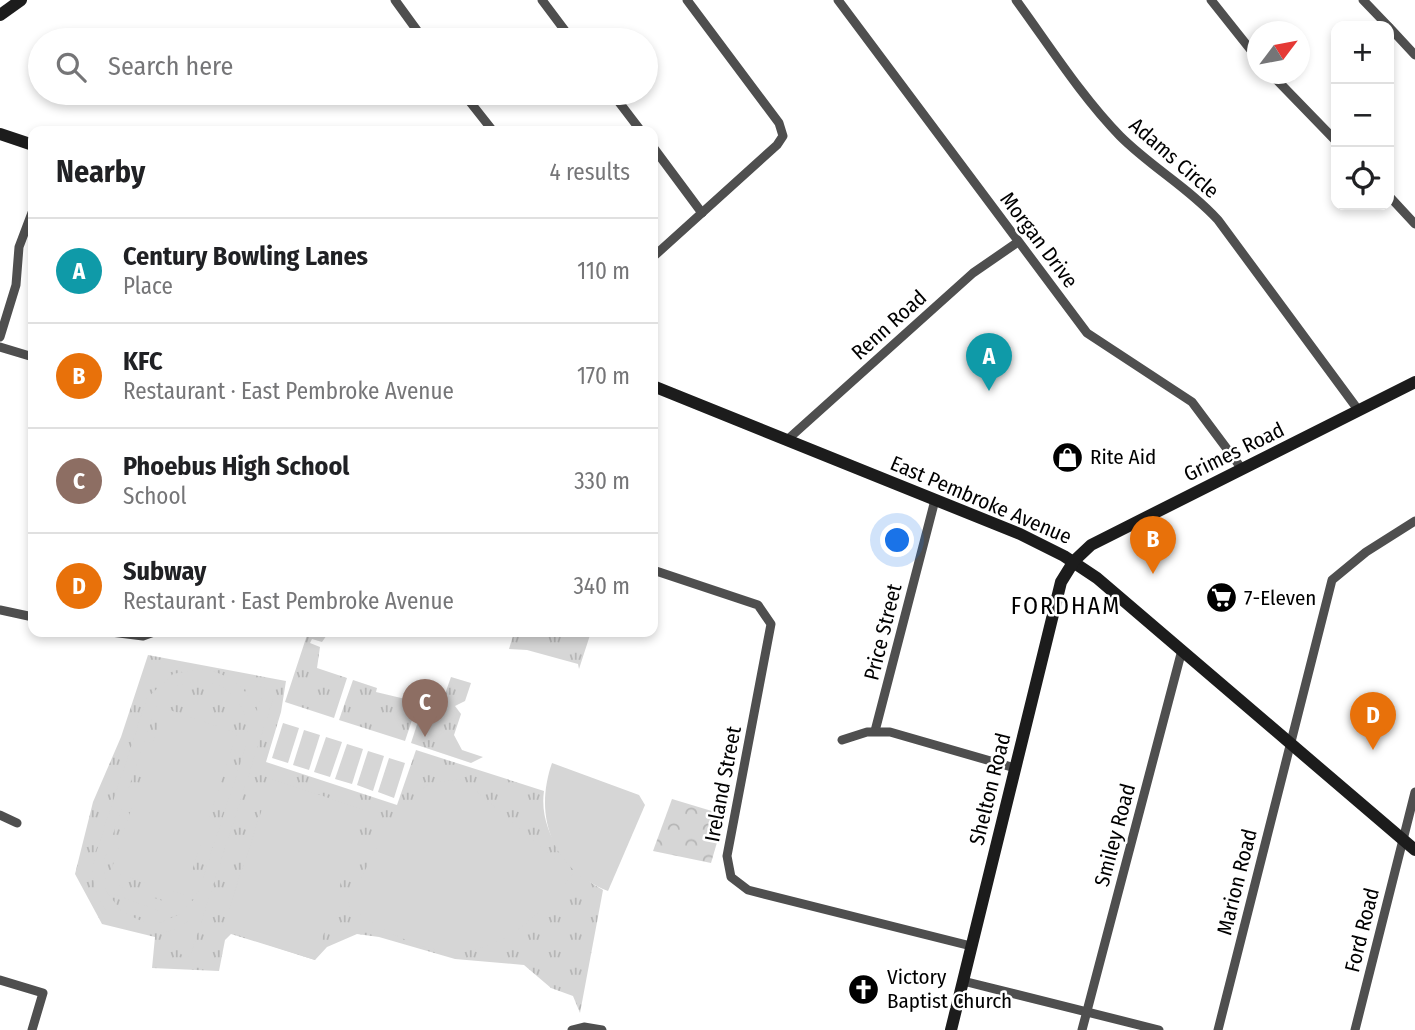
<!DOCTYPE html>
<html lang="en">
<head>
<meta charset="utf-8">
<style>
	:root { --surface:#fff; --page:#f2f2f2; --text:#202124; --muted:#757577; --line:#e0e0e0; --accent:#000 }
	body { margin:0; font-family:"Fira Sans Condensed",sans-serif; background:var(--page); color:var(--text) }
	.controls { position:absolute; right:21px; top:21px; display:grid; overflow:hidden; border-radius:14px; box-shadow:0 4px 10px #0003 }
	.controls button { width:63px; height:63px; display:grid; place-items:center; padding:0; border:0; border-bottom:2px solid var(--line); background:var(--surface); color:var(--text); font:35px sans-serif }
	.compass { position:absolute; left:1247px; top:21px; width:63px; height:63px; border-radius:50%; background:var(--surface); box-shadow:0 4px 10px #0003; rotate:58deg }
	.you { position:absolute; left:898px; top:541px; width:24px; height:24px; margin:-18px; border:5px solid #fff; border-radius:50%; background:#1a73e8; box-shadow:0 0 0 10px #1a73e833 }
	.badge { display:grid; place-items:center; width:46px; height:46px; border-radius:50%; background:var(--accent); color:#fff; font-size:23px; font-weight:700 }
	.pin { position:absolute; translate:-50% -58px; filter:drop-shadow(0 2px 4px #0008) }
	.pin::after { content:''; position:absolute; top:37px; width:24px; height:21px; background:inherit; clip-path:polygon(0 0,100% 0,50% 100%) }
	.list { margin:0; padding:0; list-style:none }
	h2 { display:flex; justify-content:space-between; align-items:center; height:91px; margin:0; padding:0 28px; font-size:30px }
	h2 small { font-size:23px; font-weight:400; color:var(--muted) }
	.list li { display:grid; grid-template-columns:46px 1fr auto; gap:21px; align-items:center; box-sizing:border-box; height:105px; padding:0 28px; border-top:2px solid var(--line) }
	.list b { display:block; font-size:26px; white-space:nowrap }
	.list p { margin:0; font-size:23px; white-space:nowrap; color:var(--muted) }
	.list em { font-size:23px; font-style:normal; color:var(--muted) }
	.icon { flex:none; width:38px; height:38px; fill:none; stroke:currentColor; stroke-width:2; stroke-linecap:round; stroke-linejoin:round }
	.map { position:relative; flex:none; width:1415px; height:1030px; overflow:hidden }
	.search { position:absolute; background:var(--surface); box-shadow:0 4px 10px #0003; left:28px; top:28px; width:630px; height:77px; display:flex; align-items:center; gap:18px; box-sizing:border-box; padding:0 24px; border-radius:38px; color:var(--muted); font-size:26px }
	.panel { position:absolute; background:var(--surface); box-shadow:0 4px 10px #0003; left:28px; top:126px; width:630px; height:511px; border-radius:14px }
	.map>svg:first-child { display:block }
	.grass { fill:url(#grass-tufts) }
	.forest { fill:url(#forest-crowns) }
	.garden { fill:#d6d6d6; fill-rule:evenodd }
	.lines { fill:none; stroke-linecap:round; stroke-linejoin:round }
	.street { stroke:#4f4f4f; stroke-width:9 }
	.secondary { stroke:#1c1c1c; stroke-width:12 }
	.labels { text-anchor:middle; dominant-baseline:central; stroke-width:5; stroke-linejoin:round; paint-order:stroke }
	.street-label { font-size:21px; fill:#000; stroke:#fff }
	.poi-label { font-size:21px; fill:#000; stroke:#fff; text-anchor:start }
	.quarter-label { font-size:24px; letter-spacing:2px; fill:#000; stroke:#fff }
</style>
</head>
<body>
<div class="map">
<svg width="1415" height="1030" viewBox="0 0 1415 1030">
	<defs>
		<pattern id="grass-tufts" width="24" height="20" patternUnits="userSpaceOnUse" patternTransform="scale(1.75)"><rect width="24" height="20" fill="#d6d6d6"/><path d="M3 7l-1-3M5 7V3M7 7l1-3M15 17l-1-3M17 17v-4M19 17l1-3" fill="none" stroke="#b6b6b6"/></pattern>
		<pattern id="forest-crowns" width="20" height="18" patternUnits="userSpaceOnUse" patternTransform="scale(1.75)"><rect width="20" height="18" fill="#d6d6d6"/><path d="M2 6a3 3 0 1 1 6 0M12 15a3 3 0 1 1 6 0" fill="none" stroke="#b6b6b6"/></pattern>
	</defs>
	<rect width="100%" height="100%" fill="#fff"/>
	<g class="grass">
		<path d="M308,632h21l-7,10 -10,-3 -2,4 10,4 -3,21 30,10 -13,40 -49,-16z"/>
		<path d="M520,632l12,2 1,-2h58l-12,37 -1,-5 -51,-14 -18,-1 4,-13 5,1z"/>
		<path d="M148,655l138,26 -5,31 -15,50 131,43 19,-55 128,41c-6,41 25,81 59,99l-23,123 -7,-17 -22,-8 -27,-23 -69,-6 -76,-22 -22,-3 -30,13 -12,13 -84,-26 -6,6 -6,31 -67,-3 3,-31 -53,-13 -27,-50 18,-72 28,-65z"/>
		<path d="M451,677l20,6 -6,18 -10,5 6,8 -7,21 8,15 21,7 -12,6 -60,-20 13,-40 16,5z"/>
		<path d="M353,680l24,8 -1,4 42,10 -13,39 -66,-21z"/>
	</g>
	<path class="forest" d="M672,799l53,16 -14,48 -58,-12z"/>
	<g class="garden">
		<path d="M198,669c28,2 47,16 59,42l7,-22 11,4 -85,264 -10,-3 9,-33c-47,35 -108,-9 -94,-65l52,-158 26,-24zM199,680c34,4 52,30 48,63l-47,144 -5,11 -15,16 -21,9h-13l-24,-11 -16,-21 -2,-30 53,-157 17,-17z"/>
		<path d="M164,708l73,25 -53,162 -73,-24z"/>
		<path d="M283,723l16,5 -11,35 -16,-5z"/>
		<path d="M304,730l16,5 -11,35 -16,-5z"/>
		<path d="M326,737l16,5 -12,35 -16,-5z"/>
		<path d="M347,744l16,5 -11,35 -17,-5z"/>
		<path d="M368,751l16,5 -11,35 -16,-6z"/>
		<path d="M389,758l16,5 -11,35 -16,-6z"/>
		<path d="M552,763l87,32 6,10 -37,86c-55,-21 -75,-74 -56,-128z"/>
		<path d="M272,779l93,31 -50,150 -93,-30z"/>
		<path d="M462,779l111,95c-74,93 -129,101 -226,31l38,-73 36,-42 9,-7z"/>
		<path d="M114,884l49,17 -3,10 -49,-18z"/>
	</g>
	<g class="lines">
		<g class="street">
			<path d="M395,0l29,40"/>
			<path d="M542,0l30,40"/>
			<path d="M838,0l249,333 105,69 50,67"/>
			<path d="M1016,0c33,45 65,96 104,136 31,31 69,52 98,84l141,191"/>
			<path d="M1211,0l47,59"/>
			<path d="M1363,0l25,26"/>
			<path d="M1389,27l26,28"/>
			<path d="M1271,74l65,67"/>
			<path d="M463,93l30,38"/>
			<path d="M612,93l29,38"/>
			<path d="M653,147l49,66"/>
			<path d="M1389,196l26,28"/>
			<path d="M653,257l124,-112 6,-9 -4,-13 -92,-123"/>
			<path d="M0,337l16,-52 3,-38 14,-37"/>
			<path d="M0,347l33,10"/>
			<path d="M787,440l186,-167 45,-31"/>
			<path d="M653,570l105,35 13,19 -44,232 4,21 17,13 223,56"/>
			<path d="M0,610l33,7"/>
			<path d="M111,632l32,4 11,-4"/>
			<path d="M875,731l60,-231"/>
			<path d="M842,740l25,-8h23l125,36"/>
			<path d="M0,815l17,8"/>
			<path d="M0,980l43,13 -11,37"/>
			<path d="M963,981l196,49"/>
			<path d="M572,1030l12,-3 18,3"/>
			<path d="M1082,1030l100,-380"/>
			<path d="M1218,1030l114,-450 34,-28 49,-31"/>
			<path d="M1355,1030l60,-238"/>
		</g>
		<g class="secondary">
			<path d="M0,15l21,-15"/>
			<path d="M0,134l33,11"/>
			<path d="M653,386l367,148 44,22 33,22 318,272"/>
			<path d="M951,1030l110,-448 13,-21 17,-16 324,-163"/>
		</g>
	</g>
	<defs>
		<symbol id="shop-disc" viewBox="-11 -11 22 22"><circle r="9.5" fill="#000" stroke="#fff"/><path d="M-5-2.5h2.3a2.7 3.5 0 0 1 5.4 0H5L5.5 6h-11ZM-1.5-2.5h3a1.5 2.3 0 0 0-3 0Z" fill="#fff"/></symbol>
		<symbol id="supermarket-disc" viewBox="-11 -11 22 22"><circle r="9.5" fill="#000" stroke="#fff"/><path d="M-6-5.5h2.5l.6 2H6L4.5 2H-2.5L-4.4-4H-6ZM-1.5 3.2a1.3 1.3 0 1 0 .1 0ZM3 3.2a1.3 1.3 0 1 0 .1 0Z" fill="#fff"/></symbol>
		<symbol id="church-disc" viewBox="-11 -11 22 22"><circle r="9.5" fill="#000" stroke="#fff"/><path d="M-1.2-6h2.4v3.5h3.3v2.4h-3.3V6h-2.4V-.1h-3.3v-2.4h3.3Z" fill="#fff"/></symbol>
	</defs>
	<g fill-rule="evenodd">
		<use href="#shop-disc" x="1050" y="440" width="35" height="35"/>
		<use href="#supermarket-disc" x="1204" y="580" width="35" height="35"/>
		<use href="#church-disc" x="846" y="972" width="35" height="35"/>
	</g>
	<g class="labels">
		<g class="street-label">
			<text transform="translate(1174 158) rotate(41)">Adams Circle</text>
			<text transform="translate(1039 240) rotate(53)">Morgan Drive</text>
			<text transform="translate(889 325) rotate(-42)">Renn Road</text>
			<text transform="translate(1234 452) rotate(-26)">Grimes Road</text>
			<text transform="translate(981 500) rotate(23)">East Pembroke Avenue</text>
			<text transform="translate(883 632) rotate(-76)">Price Street</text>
			<text transform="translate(723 784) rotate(-79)">Ireland Street</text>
			<text transform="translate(990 789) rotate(-76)">Shelton Road</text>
			<text transform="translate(1115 835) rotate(-75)">Smiley Road</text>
			<text transform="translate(1237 882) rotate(-76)">Marion Road</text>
			<text transform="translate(1362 930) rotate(-76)">Ford Road</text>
		</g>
		<g class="poi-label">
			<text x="1090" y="457">Rite Aid</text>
			<text x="1244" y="598">7-Eleven</text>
			<text x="887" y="977">Victory<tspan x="887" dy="24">Baptist Church</tspan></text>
		</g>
		<g class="quarter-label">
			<text x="1066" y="606">FORDHAM</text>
		</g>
	</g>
</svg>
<div class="controls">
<button>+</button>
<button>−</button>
<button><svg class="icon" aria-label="locate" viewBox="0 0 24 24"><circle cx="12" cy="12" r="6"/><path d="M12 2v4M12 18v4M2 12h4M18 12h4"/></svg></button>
</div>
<svg class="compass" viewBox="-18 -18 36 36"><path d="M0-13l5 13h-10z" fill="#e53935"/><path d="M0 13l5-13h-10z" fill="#757577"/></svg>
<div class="you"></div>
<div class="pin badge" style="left:989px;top:391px;background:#0f9aa8">A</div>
<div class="pin badge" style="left:1153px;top:574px;background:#e8710a">B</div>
<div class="pin badge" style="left:425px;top:737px;background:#8d6e63">C</div>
<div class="pin badge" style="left:1373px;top:750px;background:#e8710a">D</div>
<div class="search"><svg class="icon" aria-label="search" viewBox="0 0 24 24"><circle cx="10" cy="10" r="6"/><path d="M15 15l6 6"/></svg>Search here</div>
<section class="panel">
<h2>Nearby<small>4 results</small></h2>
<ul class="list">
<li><span class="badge" style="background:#0f9aa8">A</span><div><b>Century Bowling Lanes</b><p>Place</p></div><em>110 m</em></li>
<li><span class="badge" style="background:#e8710a">B</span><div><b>KFC</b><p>Restaurant · East Pembroke Avenue</p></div><em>170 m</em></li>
<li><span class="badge" style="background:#8d6e63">C</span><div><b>Phoebus High School</b><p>School</p></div><em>330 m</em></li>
<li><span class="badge" style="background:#e8710a">D</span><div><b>Subway</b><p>Restaurant · East Pembroke Avenue</p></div><em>340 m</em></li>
</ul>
</section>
</div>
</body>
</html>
